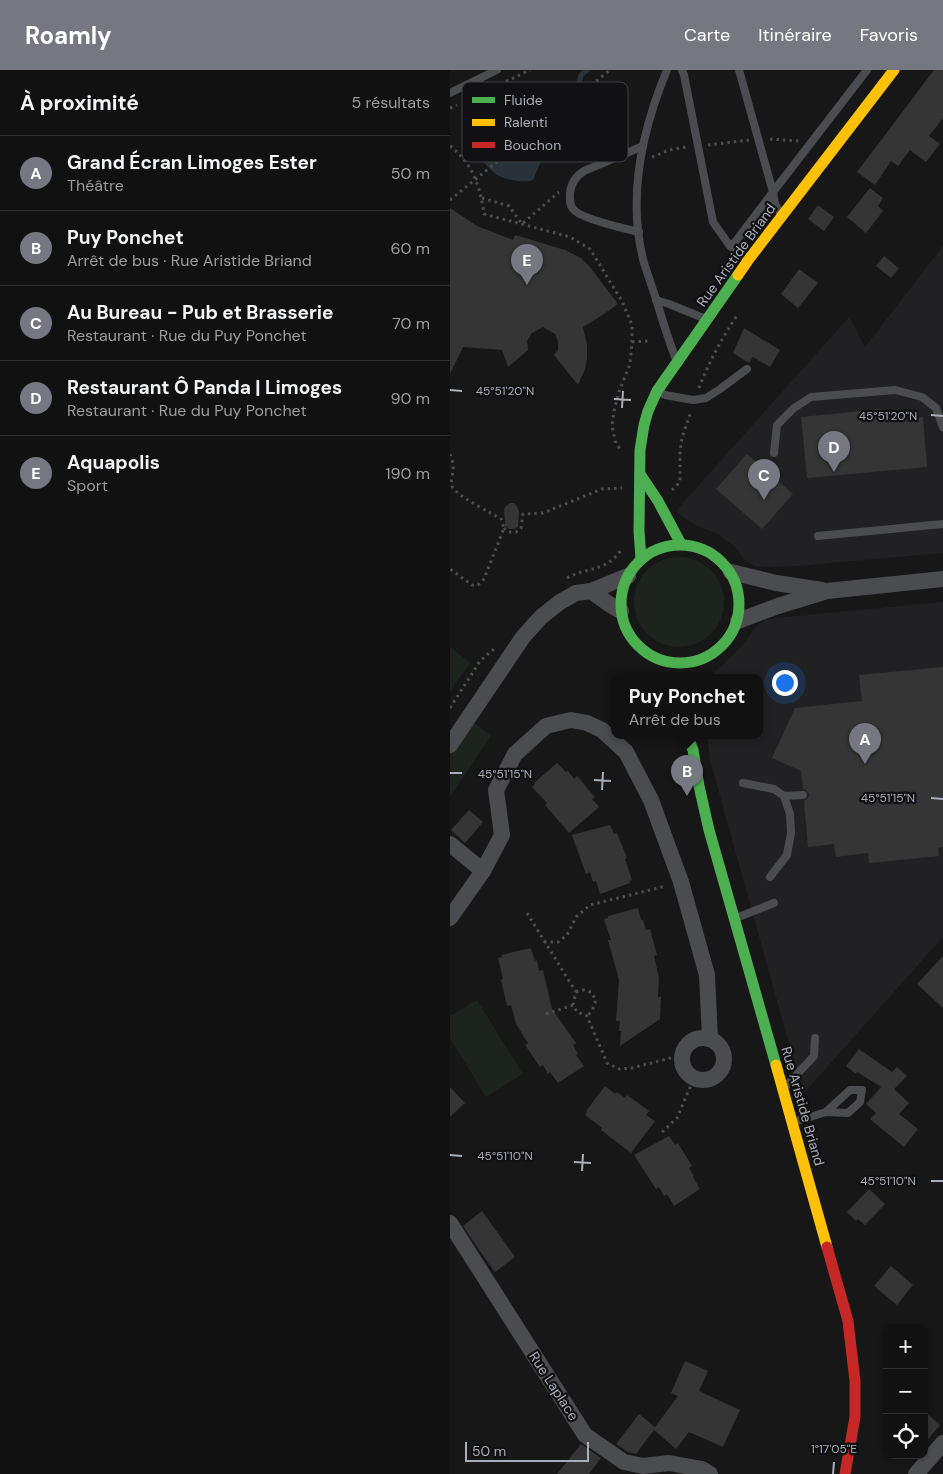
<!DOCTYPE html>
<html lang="fr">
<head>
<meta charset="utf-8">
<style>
	:root { --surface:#111; --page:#1a1a1a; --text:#f1f3f6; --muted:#9c9d9f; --line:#303131; --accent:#757880 }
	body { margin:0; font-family:"DM Sans",sans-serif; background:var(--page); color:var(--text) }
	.controls { position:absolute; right:15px; bottom:15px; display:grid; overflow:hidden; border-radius:10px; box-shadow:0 1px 4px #0004 }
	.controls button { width:45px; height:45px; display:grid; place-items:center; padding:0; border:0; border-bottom:1px solid var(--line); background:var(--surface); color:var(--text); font:25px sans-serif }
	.scale { position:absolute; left:15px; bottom:12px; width:124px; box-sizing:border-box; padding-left:5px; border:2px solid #a8adb8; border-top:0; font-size:14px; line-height:18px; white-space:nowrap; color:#a8adb8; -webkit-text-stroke:4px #111113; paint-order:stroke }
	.you { position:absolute; left:334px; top:612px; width:18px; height:18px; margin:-12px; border:4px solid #fff; border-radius:50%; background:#1a73e8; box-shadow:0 0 0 8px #1a73e833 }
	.badge { display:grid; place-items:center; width:32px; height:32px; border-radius:50%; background:var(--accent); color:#fff; font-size:16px; font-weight:700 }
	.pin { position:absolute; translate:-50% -41px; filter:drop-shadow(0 1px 2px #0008) }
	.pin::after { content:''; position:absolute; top:26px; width:18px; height:15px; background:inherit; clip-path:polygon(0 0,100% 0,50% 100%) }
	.popup { position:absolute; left:161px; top:604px; width:152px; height:65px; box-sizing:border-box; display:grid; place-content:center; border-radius:10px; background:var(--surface); filter:drop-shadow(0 1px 4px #0005); font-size:16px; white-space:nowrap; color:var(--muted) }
	.popup b { font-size:19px; color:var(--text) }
	.popup::after { content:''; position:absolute; left:50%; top:100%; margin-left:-10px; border:10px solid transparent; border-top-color:var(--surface) }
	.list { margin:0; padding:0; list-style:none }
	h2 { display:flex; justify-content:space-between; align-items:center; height:65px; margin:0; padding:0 20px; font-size:21px }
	h2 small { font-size:16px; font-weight:400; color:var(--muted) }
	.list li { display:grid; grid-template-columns:32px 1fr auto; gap:15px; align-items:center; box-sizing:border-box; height:75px; padding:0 20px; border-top:1px solid var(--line) }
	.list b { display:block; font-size:19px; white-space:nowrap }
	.list p { margin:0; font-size:16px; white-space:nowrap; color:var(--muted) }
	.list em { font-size:16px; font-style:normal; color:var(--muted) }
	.icon { flex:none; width:28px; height:28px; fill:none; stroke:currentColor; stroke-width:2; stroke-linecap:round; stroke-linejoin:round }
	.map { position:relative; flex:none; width:493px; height:1404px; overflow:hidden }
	header { display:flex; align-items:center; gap:30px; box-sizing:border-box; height:70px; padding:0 25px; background:var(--accent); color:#fff }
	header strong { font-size:24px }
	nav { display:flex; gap:28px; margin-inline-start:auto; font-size:18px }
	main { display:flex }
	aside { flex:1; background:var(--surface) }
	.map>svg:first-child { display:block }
	.built { fill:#212123 }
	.green { fill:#1d241e }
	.water { fill:#2a3239 }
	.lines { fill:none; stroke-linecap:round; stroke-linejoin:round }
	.stream { stroke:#2a3239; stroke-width:5 }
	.building { fill:#353536 }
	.path { stroke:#4d4e52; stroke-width:3; stroke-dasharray:2.5 4; stroke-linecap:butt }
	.lane { stroke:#4b4c50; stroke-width:8 }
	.street { stroke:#4b4c50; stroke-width:16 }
	.fast { stroke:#4caf50; stroke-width:11 }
	.slow { stroke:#ffc107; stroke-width:11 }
	.jam { stroke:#c62828; stroke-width:11 }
	.path-bridge { stroke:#4d4e52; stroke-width:3; stroke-dasharray:2.5 4; stroke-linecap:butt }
	.ticks { fill:none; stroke:#a8adb8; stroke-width:2 }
	.labels { text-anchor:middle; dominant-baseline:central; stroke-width:4.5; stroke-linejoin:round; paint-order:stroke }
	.street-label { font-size:14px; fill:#a8adb8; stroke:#111113 }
	.key { fill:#111113; stroke:#3e4045; stroke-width:1 }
	.key-label { font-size:14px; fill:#a8adb8 }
	.ticks-label { font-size:12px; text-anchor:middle; fill:#a8adb8; stroke:#111113; stroke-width:4.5; stroke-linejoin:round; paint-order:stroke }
</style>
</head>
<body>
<header>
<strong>Roamly</strong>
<nav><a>Carte</a><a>Itinéraire</a><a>Favoris</a></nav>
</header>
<main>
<aside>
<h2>À proximité<small>5 résultats</small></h2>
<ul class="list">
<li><span class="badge">A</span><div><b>Grand Écran Limoges Ester</b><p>Théâtre</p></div><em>50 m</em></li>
<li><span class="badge">B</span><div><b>Puy Ponchet</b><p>Arrêt de bus · Rue Aristide Briand</p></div><em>60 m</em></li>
<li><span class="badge">C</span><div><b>Au Bureau - Pub et Brasserie</b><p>Restaurant · Rue du Puy Ponchet</p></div><em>70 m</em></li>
<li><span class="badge">D</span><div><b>Restaurant Ô Panda | Limoges</b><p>Restaurant · Rue du Puy Ponchet</p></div><em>90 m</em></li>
<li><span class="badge">E</span><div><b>Aquapolis</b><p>Sport</p></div><em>190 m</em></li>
</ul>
</aside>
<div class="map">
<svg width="493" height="1404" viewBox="0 0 493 1404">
	<rect width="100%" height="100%" fill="#171717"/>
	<g class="built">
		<path d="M493,176v307l-146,13 -29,1 -13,-1 -9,-5 -11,-14 -17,-13 -18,-7 -13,-7 -11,-9 173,-194 16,30z"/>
		<path d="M493,532v336h-1l-139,156 -93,-334 -3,-25h53v-58h-48l2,-4 26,-25 15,-20 10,-8 11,-2z"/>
	</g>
	<g class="green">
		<circle cx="229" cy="532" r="45"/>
		<path d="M0,577l20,16 -20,28z"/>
		<path d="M23,653l18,12 -41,62v-44z"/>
		<path d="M27,930l46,74 -37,23 -36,-59v-22z"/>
	</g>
	<path class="water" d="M128,18h25l5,2 1,4 -3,14 -5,8 -46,21 -6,5 -16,38c-10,3 -24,0 -34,-4 -7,-3 -24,-23 -25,-30 0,-3 1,-4 3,-7l92,-49z"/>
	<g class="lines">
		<path class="stream" d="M128,18l3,-13 6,-5"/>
	</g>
	<g class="building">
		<path d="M484,0h9v48l-14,18 11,8 -14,18 -16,-12 -12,16 -7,-5 -16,24 -18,-13z"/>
		<path d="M420,118l13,10 -5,8 5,5 -17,22 -19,-16z"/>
		<path d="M368,135l16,12 -10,14 -16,-12z"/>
		<path d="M0,138l27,18 36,14 2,-5 50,15 16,8 9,9 28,37 -17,12 -18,11 4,18v13l-2,11 -7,16 -24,-30 4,-5v-9l-3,-7 -12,-7 -11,6 -5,8 1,9 -20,17 -6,-17 -39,-3 -13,27z"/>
		<path d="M434,186l15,12 -8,10 -15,-12z"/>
		<path d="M349,199l19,14 -20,25 -17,-14z"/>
		<path d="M294,258l36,22 -10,17 -17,-10 -4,6 -16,-10z"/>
		<path d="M432,339l1,12 40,-4 4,50 -120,11 -6,-61z"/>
		<path d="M297,384l46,40 -31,35 -46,-40z"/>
		<path d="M60,433h4l3,3 2,5 -1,16 -4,2h-5l-4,-3v-4l-1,-13 2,-3z"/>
		<path d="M493,597v180l-5,1 1,8 -70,7 -1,-10 -32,4 -2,-13 -26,3 -4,-46 4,-3 1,-4 -3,-4 -3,-1 -2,-18 -29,-13 23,-50 67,-7 -3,-26z"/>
		<path d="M107,693l9,9 2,-1 6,8 3,-3 18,21 -3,2 7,8 -30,26 -24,-28 2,-2 -15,-16 3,-3 -1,-1z"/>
		<path d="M19,740l14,12 -18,21 -14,-13z"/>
		<path d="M160,755l4,9 3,-1 10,25 -2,1 7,21 -3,1 1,2 -30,11 -4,-13 -3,1 -3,-10 -4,2 -14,-39z"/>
		<path d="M188,838l3,12h2l3,10 4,-1 7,26 -3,1 5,22 -1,19h3l-1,22 -40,27 1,-15h-2l1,-10h-4l3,-41 -11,-40h3l-7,-21 4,-1v-2z"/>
		<path d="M81,878l4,13 2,-1 2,11 4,-1 9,39 24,34 -3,2 5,9 -2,1 8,11 -26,17 -8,-11 -2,2 -5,-9 -3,2 -15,-22 3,-2 -12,-19 -5,-19 -4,1 -6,-26 2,-1 -5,-21 4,-1 -1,-2z"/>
		<path d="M493,886v52l-26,-24z"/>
		<path d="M409,979l33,23 5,-5 10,9 -13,13 15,14 -10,11 19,15 -14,18 -34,-28 6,-6 -10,-9 15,-17 -24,-15 -1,2 -10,-8z"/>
		<path d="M155,1016l10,8 2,-2 8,6 2,-3 22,16 -3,4 9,6 -24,32 -30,-23 1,-2 -17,-13 2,-3 -1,-1z"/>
		<path d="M0,1017l15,16 -15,14z"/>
		<path d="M219,1066l6,9 3,-2 14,23 -3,2 5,8 -1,1 7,12 -26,17 -7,-12 -3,2 -5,-9 -3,2 -22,-34z"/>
		<path d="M419,1119l16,15 -20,21 -7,-6 -2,2 -9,-9z"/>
		<path d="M32,1141l33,46 -20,15 -9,-12 -23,-34z"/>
		<path d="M441,1196l22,19 -16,20 -23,-19z"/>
		<path d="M235,1291l23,10 -9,20 41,19 -17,37 -34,-15 -13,17 -22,-19 -18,24 -8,-2 -12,-8 23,-30 16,13 23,-31 -7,-3z"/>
		<path d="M474,1341l16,14 -16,19z"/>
		<path d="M131,1374l20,14 -12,16h-32z"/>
	</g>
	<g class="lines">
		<g class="path">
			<path d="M15,31l65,-31"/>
			<path d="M0,38l7,-3"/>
			<path d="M320,69l29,2"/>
			<path d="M258,75l41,-5"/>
			<path d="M0,76c23,18 30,40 34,68l86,23 20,12 32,52 10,24v17l-2,22 -11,28 -5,19 -2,15 4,18 6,7"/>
			<path d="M202,87l17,-7 18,-3"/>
			<path d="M32,128l27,8 13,18 37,-32"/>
			<path d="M182,272l17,-1"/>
			<path d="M249,318c10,-26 23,-50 39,-74"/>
			<path d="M0,384c1,4 3,8 3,12 1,6 -3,13 -1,20 3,9 39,27 49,33l3,9 -20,51 -6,6h-6l-22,-16"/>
			<path d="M222,420l8,-8v-31l2,-13 9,-27"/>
			<path d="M54,458l4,4h8l5,-4 2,-14 20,-1 59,-24 20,-1"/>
			<path d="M117,508c21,-12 38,-5 55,-29"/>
			<path d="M0,638l30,-47 14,-12"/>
			<path d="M77,843l49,79 -3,13 4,7 10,4 20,47 12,6 13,-1 50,-13"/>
			<path d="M94,872h14l9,-7 9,-18 14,-12 76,-19"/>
			<path d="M126,922l7,-2 8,2 5,8 -4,11 -5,5"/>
			<path d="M96,944l27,-9"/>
			<path d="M212,1062l15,-14 17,-40"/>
		</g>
		<g class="lane">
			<path d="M217,0c-25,60 -40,129 -23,193 4,12 8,24 12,36 6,20 12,39 19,58"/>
			<path d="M232,0l2,5 29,147 17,24 17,12"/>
			<path d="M289,0l34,122 94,-122"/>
			<path d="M0,23l47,-23"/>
			<path d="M323,122l2,12 5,9"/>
			<path d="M189,162c-13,-3 -60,-14 -66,-23 -4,-5 -3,-10 -3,-16 1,-9 6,-17 14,-22l59,-25"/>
			<path d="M280,176l6,-5 37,-49"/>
			<path d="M206,230l13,4 37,15"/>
			<path d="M209,322l6,3 28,5 13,-2 14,-9 27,-20"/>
			<path d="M324,383l3,-28 17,-17 17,-11 84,-7 27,7 14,11 7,19"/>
			<path d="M368,466l125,-12"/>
			<path d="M293,713l31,6 10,7 6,18 1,19 -4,22 -17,22"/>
			<path d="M334,726l19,-1"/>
			<path d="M286,848l38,-15"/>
			<path d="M335,1017l29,-31 1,-18"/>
			<path d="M344,1052l32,-10 24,-22h12l-2,12 -12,11 -22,-1"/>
		</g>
		<g class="street">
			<path d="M281,502l45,11 46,7"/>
			<path d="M141,521l18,13 12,7"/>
			<path d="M288,551l40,-15 49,-15 116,-12"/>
			<path d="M0,675l73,-108 18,-20 19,-15 16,-9 15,-2 37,-15"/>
			<path d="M0,774l33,27"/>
			<path d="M0,848l33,-47 19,-36 -6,-45 19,-36 31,-28 25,-6 16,3 15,7 24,22 25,48 30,82 26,93 3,64"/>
			<circle cx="253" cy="989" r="21"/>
			<path d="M0,1153l135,212 39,27 19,4 26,-3 33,6 8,5"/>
			<path d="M466,1404l27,-31"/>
		</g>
		<g class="fast">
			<path d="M190,404l18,27 23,43"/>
			<circle cx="230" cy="534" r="59"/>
			<path d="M191,489l-2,-28 1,-81 4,-25 4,-14 9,-20 81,-116"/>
			<path d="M237,665l6,15 6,36 10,44 67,235"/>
		</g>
		<g class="slow">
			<path d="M288,205l11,-16 145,-189"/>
			<path d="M326,995l51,182"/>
		</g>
		<path class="jam" d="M377,1177l21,74 7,60v36l-10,57"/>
		<path class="path-bridge" d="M0,130l160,-130"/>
	</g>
	<path class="ticks" d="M0,320l12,1M164,329l17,1M172,338l1,-17M481,345l12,1M0,703h12M144,710l17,1M152,720l1,-18M481,728l12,1M0,1085l12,1M124,1092l17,1M132,1101l1,-17M481,1111h12M383,1404l1,-12"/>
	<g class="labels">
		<g class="street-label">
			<text transform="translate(286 185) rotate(-54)">Rue Aristide Briand</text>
			<text transform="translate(353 1036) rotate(74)">Rue Aristide Briand</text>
			<text transform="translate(104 1316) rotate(57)">Rue Laplace</text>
		</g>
	</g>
	<rect x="12" y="12" width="166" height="80" rx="8" class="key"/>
	<rect x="22" y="27" width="23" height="6" fill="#4caf50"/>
	<rect x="22" y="49" width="23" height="7" fill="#ffc107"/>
	<rect x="22" y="72" width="23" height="6" fill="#c62828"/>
	<g class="key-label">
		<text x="54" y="35">Fluide</text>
		<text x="54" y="57">Ralenti</text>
		<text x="54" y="80">Bouchon</text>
	</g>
	<g class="ticks-label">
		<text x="55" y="325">45°51'20"N</text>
		<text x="438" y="350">45°51'20"N</text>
		<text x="55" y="708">45°51'15"N</text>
		<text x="438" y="732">45°51'15"N</text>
		<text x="55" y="1090">45°51'10"N</text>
		<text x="438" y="1115">45°51'10"N</text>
		<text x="384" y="1383">1°17'05"E</text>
	</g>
</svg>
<div class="controls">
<button>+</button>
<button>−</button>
<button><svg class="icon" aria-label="locate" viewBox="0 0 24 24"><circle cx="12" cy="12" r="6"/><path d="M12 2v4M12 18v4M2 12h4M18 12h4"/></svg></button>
</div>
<div class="scale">50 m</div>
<div class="you"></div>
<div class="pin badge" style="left:415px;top:694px">A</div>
<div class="pin badge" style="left:237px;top:726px">B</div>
<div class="popup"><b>Puy Ponchet</b>Arrêt de bus</div>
<div class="pin badge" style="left:314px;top:430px">C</div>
<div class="pin badge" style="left:384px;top:402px">D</div>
<div class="pin badge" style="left:77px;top:215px">E</div>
</div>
</main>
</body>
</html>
